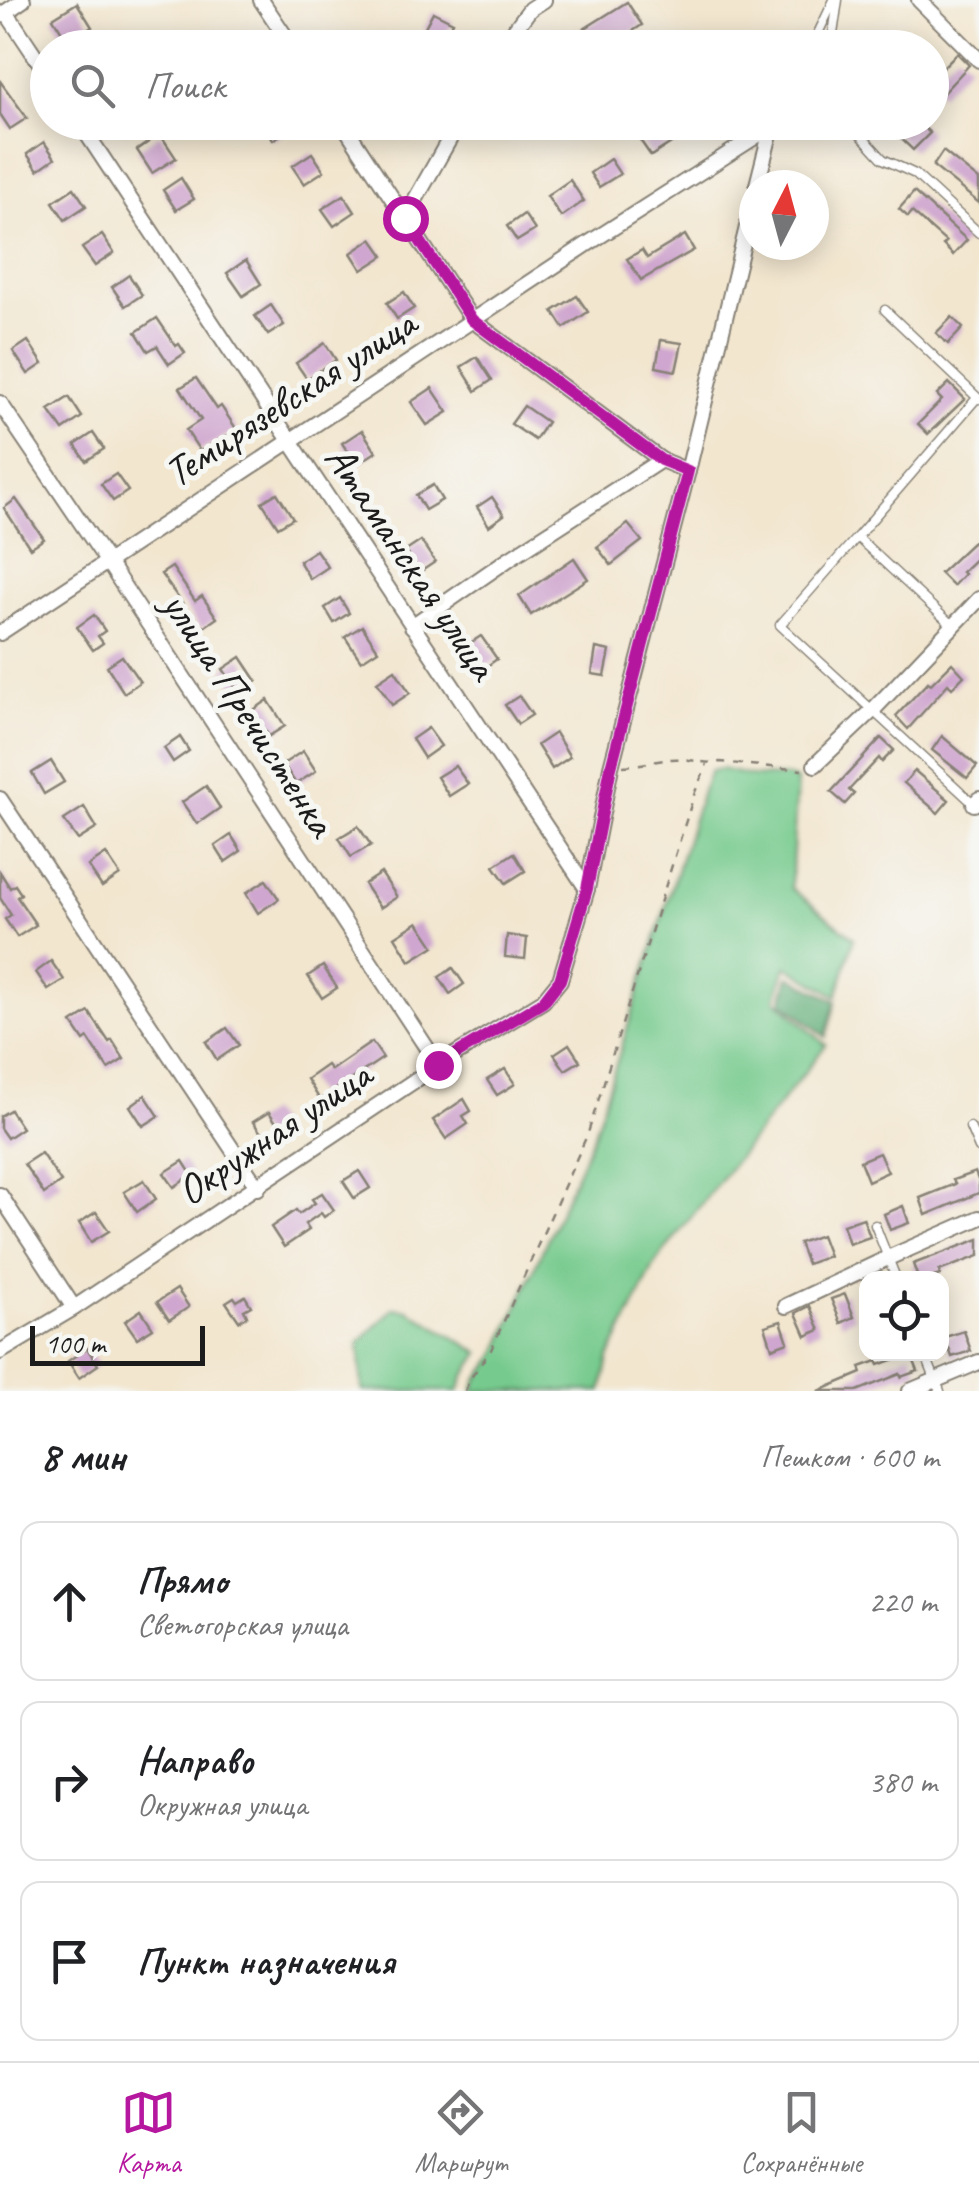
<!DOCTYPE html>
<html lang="ru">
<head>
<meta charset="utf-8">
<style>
	:root { --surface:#fff; --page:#f6f6f6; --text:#202124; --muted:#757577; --line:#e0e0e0; --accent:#b5179e }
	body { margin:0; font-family:Caveat,sans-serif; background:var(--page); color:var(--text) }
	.controls { position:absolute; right:30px; bottom:30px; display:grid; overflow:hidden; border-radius:20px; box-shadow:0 5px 25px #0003 }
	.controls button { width:90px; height:90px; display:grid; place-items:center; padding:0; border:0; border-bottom:2px solid var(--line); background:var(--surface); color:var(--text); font:50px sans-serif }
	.compass { position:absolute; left:739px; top:170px; width:90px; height:90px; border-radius:50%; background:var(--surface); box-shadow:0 5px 25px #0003; rotate:6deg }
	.scale { position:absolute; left:30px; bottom:25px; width:175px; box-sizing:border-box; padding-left:10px; border:5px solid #1c1c1c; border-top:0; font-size:28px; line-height:35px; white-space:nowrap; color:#1c1c1c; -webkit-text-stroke:8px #f6f6f2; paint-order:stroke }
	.stop { position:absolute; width:30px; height:30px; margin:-22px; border:8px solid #b5179e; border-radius:50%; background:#fff }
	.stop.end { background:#b5179e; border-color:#fff; box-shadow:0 2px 10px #0008 }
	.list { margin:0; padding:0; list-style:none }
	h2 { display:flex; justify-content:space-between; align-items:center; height:130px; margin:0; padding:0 40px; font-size:42px }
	h2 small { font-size:32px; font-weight:400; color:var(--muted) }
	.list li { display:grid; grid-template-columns:65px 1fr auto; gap:30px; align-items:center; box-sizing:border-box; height:160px; margin:0 20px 20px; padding:0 20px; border:2px solid var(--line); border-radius:20px }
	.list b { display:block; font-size:38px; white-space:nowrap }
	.list p { margin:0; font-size:32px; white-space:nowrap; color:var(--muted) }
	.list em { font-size:32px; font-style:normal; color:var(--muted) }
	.icon { flex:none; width:55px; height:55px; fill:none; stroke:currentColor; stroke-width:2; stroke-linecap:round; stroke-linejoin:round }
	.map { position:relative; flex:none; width:979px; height:1391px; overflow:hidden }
	.search { position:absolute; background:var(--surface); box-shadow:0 5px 25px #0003; left:30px; right:30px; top:30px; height:110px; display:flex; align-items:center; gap:25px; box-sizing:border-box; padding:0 35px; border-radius:55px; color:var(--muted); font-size:38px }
	.sheet { height:670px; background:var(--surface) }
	nav { display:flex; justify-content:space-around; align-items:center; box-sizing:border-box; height:140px; border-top:2px solid var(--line); background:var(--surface); font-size:28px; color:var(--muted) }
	nav a { display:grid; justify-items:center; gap:5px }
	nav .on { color:var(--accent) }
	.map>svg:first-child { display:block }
	.green { fill:#76ca8d; stroke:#497354; stroke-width:2.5 }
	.forest { fill:#60ae78; stroke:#3e654a; stroke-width:2.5 }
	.building { fill:#cfa6cf }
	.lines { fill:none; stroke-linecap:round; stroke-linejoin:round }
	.lane-casing { stroke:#878176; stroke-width:11 }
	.street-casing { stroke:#878176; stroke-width:18 }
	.path { stroke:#878176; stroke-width:2.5; stroke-dasharray:8 8; stroke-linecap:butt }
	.lane { stroke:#fff; stroke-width:8 }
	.street { stroke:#fff; stroke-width:14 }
	.route { stroke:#b5179e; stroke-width:12 }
	.labels { text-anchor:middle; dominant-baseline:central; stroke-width:10; stroke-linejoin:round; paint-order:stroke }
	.street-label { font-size:42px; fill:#1c1c1c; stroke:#f6f6f2 }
</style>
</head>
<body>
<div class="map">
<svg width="979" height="1391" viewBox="0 0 979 1391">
	<rect width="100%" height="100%" fill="#f6f6f2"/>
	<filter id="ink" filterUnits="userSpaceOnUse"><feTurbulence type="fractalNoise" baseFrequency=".01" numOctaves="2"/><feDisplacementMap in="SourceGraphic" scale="20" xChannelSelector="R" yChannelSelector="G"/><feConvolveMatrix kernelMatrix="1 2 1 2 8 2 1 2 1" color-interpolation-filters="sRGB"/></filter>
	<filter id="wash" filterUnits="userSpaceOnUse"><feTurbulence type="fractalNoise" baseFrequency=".0048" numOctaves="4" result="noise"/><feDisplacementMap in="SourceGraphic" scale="40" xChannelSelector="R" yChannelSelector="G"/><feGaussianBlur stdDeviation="2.25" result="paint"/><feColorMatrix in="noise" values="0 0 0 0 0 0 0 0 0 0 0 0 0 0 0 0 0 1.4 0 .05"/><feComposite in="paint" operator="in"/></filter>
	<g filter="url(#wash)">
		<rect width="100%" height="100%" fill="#f2e6cf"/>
		<g class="green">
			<path d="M721,769l31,7 37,1 8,3 -6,108 63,50 -17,58 -51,-30 -10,33 50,46 -170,217 -47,96 -7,33h-129l3,-9 20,-27 98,-221 108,-343 8,-20z"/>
			<path d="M394,1308l14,2 72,43 -16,24 -5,14h-97l-3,-48z"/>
		</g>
		<path class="forest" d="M789,976l47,25 -10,36 -44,-36z"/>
		<g id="blocks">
			<g class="building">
				<path d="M627,2l15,23 -29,19 -2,-3 -11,7h-35l9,-7 -3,-4z"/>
				<path d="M77,3l15,24 -7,4 11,17h-24l-19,-30z"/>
				<path d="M433,12l20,10 -9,17 -20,-10z"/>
				<path d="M957,53l12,12 -27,29 -10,-10v-6z"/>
				<path d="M0,81l27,37 -17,11 -10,-15z"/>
				<path d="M261,122h38l-26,18z"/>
				<path d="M902,122h16l12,11 -17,17 -19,-18z"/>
				<path d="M661,126l10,17 -20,13 -11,-16z"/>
				<path d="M160,134l16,24 -24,15 -15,-23z"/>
				<path d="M44,142l11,16 -17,12 -11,-16z"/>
				<path d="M943,151l36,29v23l-46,-37z"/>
				<path d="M312,153l12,18 -20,13 -12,-18z"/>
				<path d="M610,159l10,15 -21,13 -9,-14z"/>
				<path d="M181,178l13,21 -18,11 -13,-20z"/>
				<path d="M570,180l14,21 -23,16 -14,-21z"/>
				<path d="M74,188l12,18 -21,14 -12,-18z"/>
				<path d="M914,192l53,48 -14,15 -10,-10 3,-3 -34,-30 -4,5 -9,-8z"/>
				<path d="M344,195l11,17 -21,14 -12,-17z"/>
				<path d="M524,214l11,16 -18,11 -10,-15z"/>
				<path d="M102,235l12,18 -19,13 -13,-18z"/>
				<path d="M685,235l9,15 -53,30 -14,-21 15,-9 5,8z"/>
				<path d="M372,239l12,17 -22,14 -11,-17z"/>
				<path d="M246,260l15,24 -18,12 -16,-23z"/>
				<path d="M129,275l13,20 -17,11 -13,-19z"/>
				<path d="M404,292l10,16 -17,11 -10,-16z"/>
				<path d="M577,296l11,16 -24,16 -11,-17z"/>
				<path d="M271,305l13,20 -16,10 -13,-19z"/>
				<path d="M952,317l11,11 -15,16 -12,-11z"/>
				<path d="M157,318l19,28 3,-2 6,9 -16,11 -12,-18 -9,5 -12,-19z"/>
				<path d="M661,340l21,3 -6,28 -20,-4z"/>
				<path d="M28,341l15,23 -15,10 -15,-23z"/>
				<path d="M325,343l11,17 -29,19 -11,-16z"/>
				<path d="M477,357l15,23 -16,11 -15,-24z"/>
				<path d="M196,378l21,31 4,-3 16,24 -37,21 -14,-21 15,-10 -21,-32z"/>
				<path d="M949,383l16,16 -37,35 -10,-10 24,-24 -5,-5z"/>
				<path d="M432,388l16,24 -21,13 -16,-23z"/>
				<path d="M69,397l13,20 -19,13 -14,-20z"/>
				<path d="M524,406l23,16 -12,18 -24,-16z"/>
				<path d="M362,430l14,22 -20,13 -14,-22z"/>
				<path d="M93,433l11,16 -18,12 -11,-16z"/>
				<path d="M116,474l12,17 -15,10 -12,-17z"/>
				<path d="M433,485l9,15 -17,10 -9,-15z"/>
				<path d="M277,493l16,25 -15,9 -16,-25z"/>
				<path d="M492,497l12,18 -15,11 -12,-19z"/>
				<path d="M16,499l28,40 -14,9 -26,-40z"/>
				<path d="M628,524l14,17 -31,24 -14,-18z"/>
				<path d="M421,541l14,21 -15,10 -14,-21z"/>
				<path d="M973,542l6,6v8l-17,16 2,2 -11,12 -13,-13z"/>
				<path d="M316,550l12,17 -18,12 -11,-18z"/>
				<path d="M574,558l14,21 -57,36 -12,-19z"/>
				<path d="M172,567l23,34 7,-5 15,22 -16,11 -40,-55z"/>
				<path d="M340,598l9,15 -15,10 -9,-15z"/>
				<path d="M94,615l11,16 -7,5 5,7 -10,7 -16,-23z"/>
				<path d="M362,626l16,24 -17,11 -16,-24z"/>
				<path d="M481,636l16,23 -14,10 -16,-24z"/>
				<path d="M596,648l14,3 -5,25 -13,-2z"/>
				<path d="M122,656l18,26 -16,11 -17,-27z"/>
				<path d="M241,657l16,24 -18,12 -16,-24z"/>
				<path d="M952,663l12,13 -12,12 -4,-4 -40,45 -12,-13 32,-34 3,2z"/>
				<path d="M395,670l15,23 -18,12 -15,-23z"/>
				<path d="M519,696l13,19 -14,9 -13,-19z"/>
				<path d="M268,700l17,26 -16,10 -17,-25z"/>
				<path d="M428,728l13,18 -17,12 -12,-19z"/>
				<path d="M555,733l15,24 -18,12 -15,-24z"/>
				<path d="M942,736l35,30 -10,12 -35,-28z"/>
				<path d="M180,737l9,14 -16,11 -9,-14z"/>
				<path d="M881,738l13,12 -12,12 -3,-4 -30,32 5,4 -9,10 -14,-12z"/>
				<path d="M303,751l13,20 -20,13 -13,-20z"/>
				<path d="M51,761l13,21 -20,12 -12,-21z"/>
				<path d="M455,766l13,18 -19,12 -12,-19z"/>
				<path d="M915,771l34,29 -11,13 -34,-30z"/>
				<path d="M206,786l14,22 -23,16 -15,-22z"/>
				<path d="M84,807l13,21 -19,12 -14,-20z"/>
				<path d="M358,826l13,19 -20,12 -12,-19z"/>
				<path d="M231,835l10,16 -16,11 -10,-16z"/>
				<path d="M514,853l11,18 -19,12 -12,-17z"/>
				<path d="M106,854l14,21 -18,12 -14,-21z"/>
				<path d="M0,872l10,16 5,-3 6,9 -4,3 19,28 -19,12 -12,-18 6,-4 -11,-17z"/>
				<path d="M381,873l16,24 -17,11 -16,-24z"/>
				<path d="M266,880l13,19 -21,14 -12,-20z"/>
				<path d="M418,922l16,24 -24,15 -15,-24z"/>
				<path d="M507,935l20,3 -2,21 -20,-2z"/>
				<path d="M51,961l13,19 -16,10 -12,-18z"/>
				<path d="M323,966l14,22 -15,10 -14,-22z"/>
				<path d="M453,968l11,16 -14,10 -11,-17z"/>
				<path d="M89,1012l20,30 3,-2 12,19 -16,10 -20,-31 -4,3 -12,-18z"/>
				<path d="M227,1028l12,17 -22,15 -11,-18z"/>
				<path d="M372,1042l11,16 -63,42 -13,-21 20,-14 4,5z"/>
				<path d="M569,1044l11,17 -15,9 -11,-16z"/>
				<path d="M505,1069l10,15 -18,11 -10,-15z"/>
				<path d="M145,1095l14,21 -16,10 -13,-20z"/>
				<path d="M464,1099l7,12 -8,5 5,8 -22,15 -13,-19z"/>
				<path d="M10,1110l12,18 -15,10 -7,-10v-12z"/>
				<path d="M269,1112l10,15 -15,10 -11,-15z"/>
				<path d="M41,1153l20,29 -17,12 -20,-30z"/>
				<path d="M879,1153l9,19 -20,9 -8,-20z"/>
				<path d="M183,1161l9,14 -18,12 -10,-14z"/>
				<path d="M359,1171l11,17 -16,10 -11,-17z"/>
				<path d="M975,1172l4,10v11l-53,22 -6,-17 35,-14 -2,-4z"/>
				<path d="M144,1180l12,19 -19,13 -13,-20z"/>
				<path d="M322,1193l12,17 -10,7 -3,-4 -16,11 4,6 -25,17 -13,-20 25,-17 3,4 16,-11 -3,-4z"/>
				<path d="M903,1206l6,17 -19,7 -6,-16z"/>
				<path d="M96,1212l13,19 -18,11 -12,-19z"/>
				<path d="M863,1218l7,19 -21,7 -6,-19z"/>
				<path d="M821,1235l8,21 -22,8 -8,-21z"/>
				<path d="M979,1239v17l-40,15 1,4 -9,3h-13l-5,-14z"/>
				<path d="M177,1289l12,18 -20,13 -12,-18z"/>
				<path d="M845,1294l9,23 -13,6 -10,-24z"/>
				<path d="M245,1296l6,10 -7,4 3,6 -8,5 -13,-19 8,-5 3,4z"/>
				<path d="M810,1306l10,24 -14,6 -10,-23z"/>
				<path d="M141,1310l12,18 -16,10 -12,-17z"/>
				<path d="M781,1321l7,21 -16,6 -7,-22z"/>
				<path d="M964,1331l7,20 -19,6 -7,-20z"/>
				<path d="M87,1348l11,17 -19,13 -11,-17z"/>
				<path d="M909,1354h2l7,17 -17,6 -1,-3 -43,17h-38l43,-18 -2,-6 17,-6 2,4z"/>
			</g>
		</g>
	</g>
	<g filter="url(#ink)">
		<use href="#blocks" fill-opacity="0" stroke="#878176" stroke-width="2.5"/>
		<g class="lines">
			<defs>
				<g id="lane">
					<path d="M811,48l23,-48"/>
					<path d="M831,48l7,-48"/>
					<path d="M849,122l34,37 32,15 64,59"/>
					<path d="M885,310l94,89"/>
					<path d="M857,537l-77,88 194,179"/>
					<path d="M953,626l-96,-89 120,-139"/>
					<path d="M970,1127l9,21"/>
					<path d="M875,1225l21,53"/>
					<path d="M925,1354l15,37"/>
				</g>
				<g id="street">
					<path d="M261,0l32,48"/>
					<path d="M919,0l60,60"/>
					<path d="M6,12l42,63"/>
					<path d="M0,16l23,-16"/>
					<path d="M501,48l29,-39 14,-9"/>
					<path d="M79,122l508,767"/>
					<path d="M342,122l130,198 189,140 27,11"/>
					<path d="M757,185l15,-59"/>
					<path d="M405,218l54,-96"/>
					<path d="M0,403l107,158 331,504"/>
					<path d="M412,626l98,-68 151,-98"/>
					<path d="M0,633l589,-390 183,-117"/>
					<path d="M815,765l58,-55 106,-111"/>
					<path d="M0,799l258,389"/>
					<path d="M974,804l5,-5"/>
					<path d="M0,1195l74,113"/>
					<path d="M786,1306l102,-48 91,-40"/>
					<path d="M0,1352l74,-44 364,-243 105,-64 17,-21 27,-91 24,-122 77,-296 66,-273"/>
					<path d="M910,1391l69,-29"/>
				</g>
			</defs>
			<use href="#lane" class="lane-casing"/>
			<use href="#street" class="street-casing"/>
			<g class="path">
				<path d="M623,766c16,-1 32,-5 48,-7 17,-2 32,6 49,3l82,8"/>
				<path d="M465,1391l5,-12 21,-29 97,-217 107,-341 12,-28"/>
			</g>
			<use href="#lane" class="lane"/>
			<use href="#street" class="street"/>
		</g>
	</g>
	<g class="lines" filter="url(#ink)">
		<path class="route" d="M405,218l67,102 189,140 27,11 -77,296 -24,122 -27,91 -17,22 -105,63"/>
	</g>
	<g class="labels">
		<g class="street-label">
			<text transform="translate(290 398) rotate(-33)">Темирязевская улица</text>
			<text transform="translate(411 562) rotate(56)">Атаманская улица</text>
			<text transform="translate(249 714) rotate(57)">улица Пречистенка</text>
			<text transform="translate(274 1133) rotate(-34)">Окружная улица</text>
		</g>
	</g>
</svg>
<div class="controls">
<button><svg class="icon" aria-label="locate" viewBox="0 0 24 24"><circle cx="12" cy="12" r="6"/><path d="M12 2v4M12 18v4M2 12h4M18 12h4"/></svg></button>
</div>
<svg class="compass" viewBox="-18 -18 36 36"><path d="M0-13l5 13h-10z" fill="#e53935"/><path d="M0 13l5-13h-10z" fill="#757577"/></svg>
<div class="scale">100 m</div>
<div class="stop" style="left:405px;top:218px"></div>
<div class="stop end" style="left:438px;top:1065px"></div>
<div class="search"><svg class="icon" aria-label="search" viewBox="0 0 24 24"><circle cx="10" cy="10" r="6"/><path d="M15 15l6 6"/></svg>Поиск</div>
</div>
<section class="sheet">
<h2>8 мин<small>Пешком · 600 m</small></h2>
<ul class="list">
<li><svg class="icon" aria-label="ahead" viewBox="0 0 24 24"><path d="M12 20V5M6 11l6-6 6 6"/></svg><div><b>Прямо</b><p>Светогорская улица</p></div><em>220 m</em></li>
<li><svg class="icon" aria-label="right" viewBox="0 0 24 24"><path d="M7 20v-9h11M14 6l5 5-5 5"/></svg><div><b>Направо</b><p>Окружная улица</p></div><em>380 m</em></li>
<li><svg class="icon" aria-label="arrive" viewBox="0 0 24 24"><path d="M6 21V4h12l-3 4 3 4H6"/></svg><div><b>Пункт назначения</b></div></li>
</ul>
</section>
<nav>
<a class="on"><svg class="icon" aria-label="map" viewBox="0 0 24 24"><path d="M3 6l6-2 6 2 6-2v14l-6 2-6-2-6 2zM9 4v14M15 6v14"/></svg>Карта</a>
<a><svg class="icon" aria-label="directions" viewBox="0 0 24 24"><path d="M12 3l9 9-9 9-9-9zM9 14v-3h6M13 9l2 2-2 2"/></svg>Маршрут</a>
<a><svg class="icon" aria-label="saved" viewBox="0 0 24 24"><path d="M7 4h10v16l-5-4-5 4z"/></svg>Сохранённые</a>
</nav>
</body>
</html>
